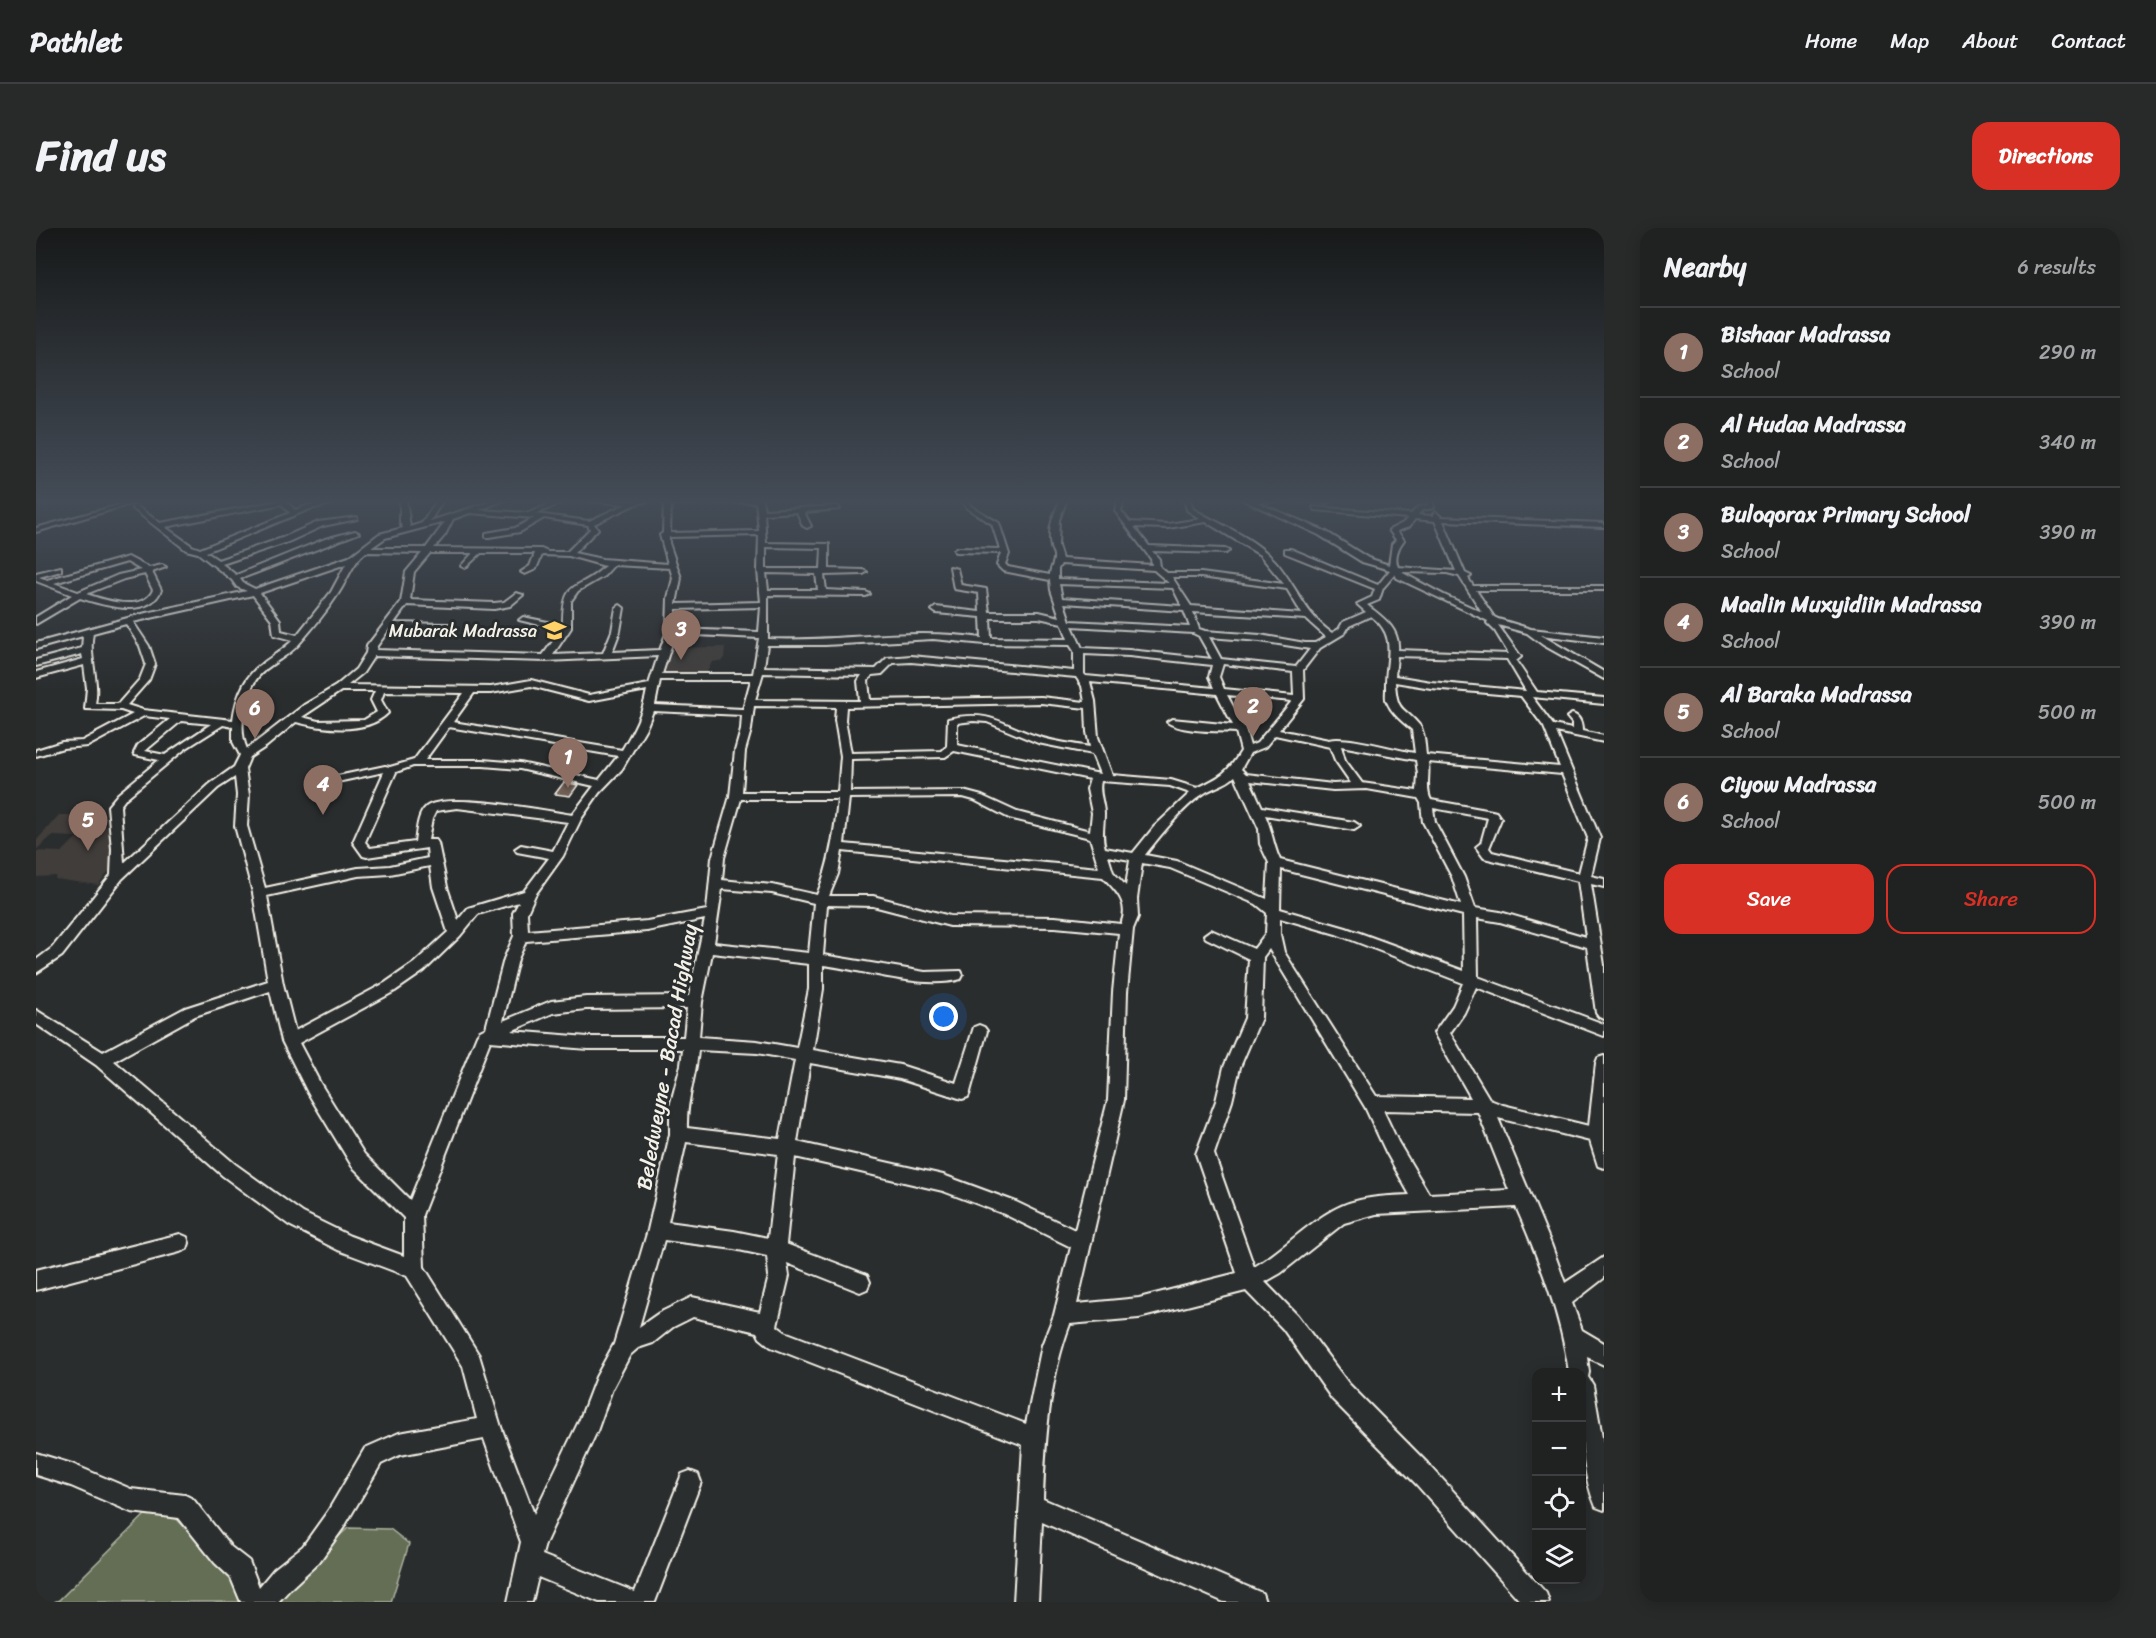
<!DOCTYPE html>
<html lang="en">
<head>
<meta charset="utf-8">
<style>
	:root { --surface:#202222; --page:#282a2a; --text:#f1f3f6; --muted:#a2a4a5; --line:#3d3f40; --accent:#d93025 }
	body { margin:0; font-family:Sriracha,sans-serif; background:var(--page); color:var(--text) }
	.controls { position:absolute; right:18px; bottom:18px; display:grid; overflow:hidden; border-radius:12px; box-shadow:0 3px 15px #0003 }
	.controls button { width:54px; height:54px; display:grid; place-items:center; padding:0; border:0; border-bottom:2px solid var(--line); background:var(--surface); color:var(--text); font:30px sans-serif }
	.you { position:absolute; left:908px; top:789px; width:21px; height:21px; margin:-15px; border:4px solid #fff; border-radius:50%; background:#1a73e8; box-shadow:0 0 0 9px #1a73e833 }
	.badge { display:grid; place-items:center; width:39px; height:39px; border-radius:50%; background:var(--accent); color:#fff; font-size:20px; font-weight:700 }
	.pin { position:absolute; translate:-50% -50px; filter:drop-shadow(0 2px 3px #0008) }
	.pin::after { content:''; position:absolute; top:32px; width:21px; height:18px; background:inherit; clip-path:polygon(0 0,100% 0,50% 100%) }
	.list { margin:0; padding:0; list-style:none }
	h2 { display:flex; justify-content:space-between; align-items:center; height:78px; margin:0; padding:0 24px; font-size:26px }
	h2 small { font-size:20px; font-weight:400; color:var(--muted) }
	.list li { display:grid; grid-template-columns:39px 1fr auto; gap:18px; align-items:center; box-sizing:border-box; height:90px; padding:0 24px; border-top:2px solid var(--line) }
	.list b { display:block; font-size:22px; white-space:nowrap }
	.list p { margin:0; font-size:20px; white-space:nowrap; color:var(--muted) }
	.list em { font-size:20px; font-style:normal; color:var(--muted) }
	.actions { display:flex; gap:12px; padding:18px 24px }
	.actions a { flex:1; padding:14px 0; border:2px solid var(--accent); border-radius:18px; text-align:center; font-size:21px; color:var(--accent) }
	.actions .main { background:var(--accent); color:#fff }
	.icon { flex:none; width:33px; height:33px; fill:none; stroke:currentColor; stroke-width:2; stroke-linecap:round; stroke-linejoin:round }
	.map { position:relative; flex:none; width:1568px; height:1374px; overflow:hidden; border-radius:18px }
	header { display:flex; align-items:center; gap:36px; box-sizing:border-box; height:84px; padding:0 30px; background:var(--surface); border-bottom:2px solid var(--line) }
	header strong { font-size:28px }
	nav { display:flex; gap:33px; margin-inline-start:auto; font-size:21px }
	.intro { display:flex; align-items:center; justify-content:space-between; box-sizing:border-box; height:144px; padding:0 36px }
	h1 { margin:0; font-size:42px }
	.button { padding:15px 27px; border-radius:18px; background:var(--accent); color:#fff; font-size:21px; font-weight:700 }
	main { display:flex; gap:36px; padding:0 36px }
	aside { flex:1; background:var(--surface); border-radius:18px; box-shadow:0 3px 15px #0003 }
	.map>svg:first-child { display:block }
	.built { fill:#3f3d3a }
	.green { fill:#636e55; stroke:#acb09e; stroke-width:1.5 }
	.building { fill:#6f6156; stroke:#f4f1e8; stroke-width:1.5 }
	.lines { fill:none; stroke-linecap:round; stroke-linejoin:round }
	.minor-casing { stroke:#f4f1e8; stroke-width:4 }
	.minor { fill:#2a2d2e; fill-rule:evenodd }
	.labels { text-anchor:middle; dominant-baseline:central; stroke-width:6; stroke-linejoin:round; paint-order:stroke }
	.far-poi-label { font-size:18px; fill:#f4f1e8; stroke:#2a2d2e; text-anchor:end }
	.street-label { font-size:21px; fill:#f4f1e8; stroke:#2a2d2e }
</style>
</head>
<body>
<header>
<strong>Pathlet</strong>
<nav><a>Home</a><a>Map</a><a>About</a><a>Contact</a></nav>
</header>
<div class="intro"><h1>Find us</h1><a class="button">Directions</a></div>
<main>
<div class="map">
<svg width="1568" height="1374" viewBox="0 0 1568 1374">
	<rect width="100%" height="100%" fill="#2a2d2e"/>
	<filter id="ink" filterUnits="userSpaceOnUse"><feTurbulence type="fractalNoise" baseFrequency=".0167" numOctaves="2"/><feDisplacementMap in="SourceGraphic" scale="12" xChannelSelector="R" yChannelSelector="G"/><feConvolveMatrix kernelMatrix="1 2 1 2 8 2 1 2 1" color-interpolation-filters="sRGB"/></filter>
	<g filter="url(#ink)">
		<g class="built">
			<path d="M689,419l-1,13 -12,2 -6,12 -45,-1 9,-25z"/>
			<path d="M23,587h34l15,13 4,10 1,28 -15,19 -43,-6 1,-3 -20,1v-26l26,1 15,-15 -25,-1 -16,14v-9z"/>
		</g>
		<path class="green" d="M123,1273l83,85 57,-13 49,-45 42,1 19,15 -18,58h-337l5,-2z"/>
		<path class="building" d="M528,554l14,3 -8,11 -15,-2z"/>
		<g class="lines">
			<defs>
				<g id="minor">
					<path d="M305,271h12l-43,10 -104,43 12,8 64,-22 36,-16 39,-5v2l-34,7 -35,16 -66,22 14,11 89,-36 30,-8 4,2 -119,46 3,4 12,6 94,-32 30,-23 24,-6 -3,-6v-23h6l4,28 12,-4 16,-24h6l-14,22 69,-22h9l-29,11 49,3 34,-14h8l-34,15 53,7 37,-17 -38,-3 -3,-2 49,2 8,-2h120l2,11 74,-4 2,3 -36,3 7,14 -4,2 -4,-2 -6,-14 -33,2 2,29 63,1v25l34,1 4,2 -4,2 -39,1 2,15 40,2 4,2 -4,2 -98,-1v44c71,3 143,-12 214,-1l-1,-21 -45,-4 -4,-3 4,-3 44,5 -1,-19 -25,-4 -4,-22 7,2 4,16 25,4 3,23h50l21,5 -9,-27 -1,-10 -47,-9 -6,-6 4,-12 -46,-1 -1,-2 4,-2 42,1 -8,-25 -25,-16 -8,-9h6l6,7 28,17 10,31 -4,10 3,3 42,8c0,-7 5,-12 4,-19 0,-4 -3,-6 -3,-9 -4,-17 3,-34 10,-48h6l-8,21 -1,26 4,13 90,6 -1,-6 -36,-48 3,-12h6l-3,12 9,11 38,2 32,-5 -13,-9 -3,-11h6l3,10c28,16 60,28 82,52 21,24 30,54 57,72l7,-4 4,-7 23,-10 -9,-8 15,-7 3,-8 -90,-36v-4h6l87,36 12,-15 -28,-8 -43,-27 -78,-36h45l-3,2 -27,1 69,29 43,27 21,7 3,-21 4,-4 -7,-10 14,-7 5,-5 -93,-8 -2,-3 98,7 7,-7 10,-2 -2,-6h6l2,9 -12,2 -4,5 16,1 -1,-2 3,-2 5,5 163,6v4l-161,-6 22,52 6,3 -3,2 5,8h131v4h-128l18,27 4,2 33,10 73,8v6l-63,-8 63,37v7l-61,-34 -16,-12 -29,-8 23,32 -5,4 21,31 67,6v6l-72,-7 21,28 19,4v-6l-5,-6 5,-3c8,2 10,10 10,17l22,5v6l-48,-10 44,106 -9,38 13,3v8l-13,-3 13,81v54l-5,-2 -3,-4 -9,-66 -87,-25 -23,-4 1,59 126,47v12l-128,-49 -12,26 -14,20 40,67 13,5 86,21 7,-63 2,-5 6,-2v112l-6,-2 -8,-25 -92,-23 53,126 14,39 39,-26v21l-32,25 10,27 22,13v22l-17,-8 2,15 -1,5 5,8 11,64v61l-8,-3c-18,-42 -14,-89 -14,-135h-13c-8,-57 -30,-113 -53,-165l-140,7 -32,9 -63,50 -16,9 32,33 51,68 85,86 113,124 3,9h-28l-104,-117 -85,-86 -49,-70 -37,-38 -107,27 -69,6c-21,55 -25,117 -27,175l219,94 3,9h-41l-182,-80 -4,80h-24l9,-157 -252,-98 -11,-9 -3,-6 -64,-15 -20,10 -20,16 -15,5 -8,7 -18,34 -15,42 -52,113 -3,11 93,37 47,-118 8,-3 8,3 3,8 -46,120h-56l-61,-25 -6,25h-24l13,-60 -37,-103 -84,16 -19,9 -37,63 -25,35 -27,25 -14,15h-37l-10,-24 -16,-15 -36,-45 -48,-6 -60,-26 -35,-11v-22l36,11 59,25 54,6 8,4 38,48 18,14 10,26 15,-18 29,-23 25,-35 37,-63 34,-15 78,-14 -14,-53 -56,-90 -69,-26 -49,-25 -66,-49 -127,-111 -60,-41v-14l67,42 82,-44 83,-27 -15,-88 -18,-67 2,-31 -2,-18 -17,11 -96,91 -60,77 -26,17v-13l16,-12 59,-73 1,-26 -4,-43 10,-12 41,-34 -24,-5 -1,-2 4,-8 32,-26 -26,-3 -56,30 -25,2 -27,8v-6l26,-8 20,-1 51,-27 -12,-4 -36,-1 2,-21 -3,-23 -48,13v-6l47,-13 -1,-5 -46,12v-6l46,-12 1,-12 -47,13v-6l110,-30 101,-22 -10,-4 -5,-7 -34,-27 -12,-3 -54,-42v-2h4l24,17 124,-23 11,10 11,-4zM613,273h15l-1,32 -3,2 8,29 -66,-5 -28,-6 24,-24 -4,-5 42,-20zM720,274l3,29 -89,2 1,-29zM246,276l8,9 -90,36 -8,-3 -27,-19zM434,285l64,5 -19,10 -29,5v4h3l31,-5 24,-14 44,7 2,4 -23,23h-19l-7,-3 -107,-1 11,-13 8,-16zM1379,291l20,2 21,50 -58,-4c-4,-9 0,-20 6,-27l-7,-9 12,-4zM409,294l-19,26h-55l14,-10zM1170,294l54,33 24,29 -83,-11h-34l-7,-6 -1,-8 -7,-8 73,2 4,-2 -4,-2 -76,-3 -15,-19 34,1zM723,307l-1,36 3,31 -85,2 5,-26 -12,-35v-6zM730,319l56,1 -1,21h-55zM330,324l56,1 -16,19 -5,30 -34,44 -1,7 -10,16 -20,17 -32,19 -57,44c-9,-19 -3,-48 7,-66 10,-18 32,-24 45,-39 14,-16 28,-33 39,-50 10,-15 14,-31 28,-42zM394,325h43l-12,13 4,2 16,-15h54l-5,13 -9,6 4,2 11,-5 6,-14 27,1 36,10c-27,27 -42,10 -42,59l-40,-8 -4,3 42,10 -18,25 -167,-5 1,-4 13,-18 59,2 4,-3 -4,-3 -55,-1 13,-18 87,4 16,-3 13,-11 -7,-2 -12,9 -10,1 -84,-3 4,-28zM310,336l-15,28 -34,43 -16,-4 -1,-11 -20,-27zM1025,336l93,6 15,13 -111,-4v-10zM578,337l56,3 3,10 -5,20 -1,33 -7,19 -48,2 8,-21 4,-23 -4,-3 -4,3 -4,23 -9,22 -50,2 18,-27v-27l7,-10 26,-15zM1365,344l46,1 12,3 23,36 -38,-17zM730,345l50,1 2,16h-50zM1359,346l2,4 91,43 -1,2 8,8 14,23 -111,-4c2,-22 -16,-33 -31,-45l12,-5 4,-12zM1136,349h29l86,12 15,25 -111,-8zM1023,356l114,4 9,18 -120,-8zM217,367l19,25 2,15 19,5c-9,9 -19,15 -30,23 -19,13 -27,35 -30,57l-90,-10 -16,-5 22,-25 6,-16 -6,-18 -16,-24zM1028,375l120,8 6,16 -120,-6zM725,379l-2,25 -84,-3 1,-20zM1157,384l113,7 20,18 -11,6h-10l-45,-8 -55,-4 -6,-2zM1335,388c28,21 14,43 15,73 0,4 -1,10 1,13 5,12 16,20 25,28l3,23c-19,-3 -70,-18 -86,-13l-50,-10 25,-31 -1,-29 17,-22 25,-15 4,-7zM954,390h49l23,5 6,16 -77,-1zM90,396l14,22 6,18 -6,15 -22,25h-23c5,-24 -7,-47 -2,-71zM1036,398l121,7 6,3 13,23 -83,-9 -47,-2zM639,406l84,4 -6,36h-91zM1173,409l51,4 50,8 -14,18 -75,-8zM897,411l52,5 85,1 4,6v20l-163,-15 -24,2 -11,11 -112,-2 3,-22h58zM1048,426l45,2 83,9 -3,12 5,11 -128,-12 -2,-2zM338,428l172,5 112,-5 -9,28 -60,11 -58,-15 -40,7 -143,-2 15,-12zM1361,428l110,3 19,32 -95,-9 -36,-6zM875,434l165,15 6,9 3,16 -44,-5 -171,3 -2,-19 4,-6 10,-1 11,-11zM1187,436l70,8 1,24 -70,-7 -5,-12zM727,445l99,2 -4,6 2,20 -105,-1zM624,452h91l-8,29 -88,-4zM1054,454l127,12 16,31 -61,-6 -5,3c13,10 51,9 69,10l5,19c-13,22 -21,26 -44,37l-26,-8 -59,-5 -14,-38 -3,-36zM1359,454l36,6 90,8 23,31 16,40 -134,-12c-1,-8 -1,-22 -6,-29 -17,-21 -23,-12 -25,-44zM495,458l58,15 58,-11c-4,23 -13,40 -25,60l-169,-28 21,-29h17zM305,463h34l-4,9 6,12 -13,8 -46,1 -16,-4zM348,464l80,1 -50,67 -24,7 -5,-1 -57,12 -6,3 6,3 56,-12 -31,70 10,14 4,1 60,-9 1,10 -38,8 -32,2 -93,20 -18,-62 2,-31 -4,-26 5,-12 17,-11 29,-24c28,7 70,13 92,-9l-7,-13zM1191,467l65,6 -35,42 -7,3 -5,-17zM1005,475l45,5 1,24 3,15c-17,-3 -35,-5 -51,-10 -37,-12 -49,-28 -91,-18l-1,27 -5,5 -91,2 -6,-33 1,-13zM718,478l82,1 -1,13 6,36 -3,36h-96l3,-41 6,-21zM617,483l89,4 -1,15 -6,21 -5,45 -18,62 -5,52 -60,11 -119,10 -1,-18 8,-18 28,-39 18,-37 18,-26 23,-24 25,-43zM145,493l30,3 -46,31 -20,-4zM937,493l14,1 51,21 54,11 8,20 -143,-29v-22zM187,497l10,2v15l7,13 -6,12 -24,17 -86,79 -4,-57 6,-8 59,-49zM413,499l169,29 -19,24 -79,-17 -37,-3h-58zM1239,507l55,12 5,13 16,23 -18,1 -87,-10 -5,-5 9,-16 15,-6zM1305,518l75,14 2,14 -1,17 -55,-8 -17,-23zM918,523l136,28 -3,10 5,24 -2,18 -73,-19 -35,-16 -19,-5 -113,1 1,-33 94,-2zM1392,534l134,12 26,64 -9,35 -87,-21 -3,-4 12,-29 -5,-7 -4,-1 -61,-11c-6,-10 -1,-26 -3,-38zM377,538h70l37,3 74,17 -22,29c-26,-4 -128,-24 -146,-8 -9,8 -9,24 -11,35l-45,6 -5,-6 31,-70zM1199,548l24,53 1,15 9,19 -2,36 -90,-38 -32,-6c15,-19 38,-48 58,-61 10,-7 23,-9 32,-18zM1065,553l69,5 20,7 -36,34 -21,26 -28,-5c-4,-13 -1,-21 -1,-34 0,-12 -6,-21 -3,-33zM1214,553l83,9 34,-1 51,9 3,5 2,19 29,55 9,28 -181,-45c-7,-15 -8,-30 -15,-45l89,15 6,-4 -6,-4 -92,-15zM927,569l11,3 35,18 81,20 9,30 -255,-24 5,-46zM705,571h97c-3,32 -8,65 -21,96l-45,-10 -50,-5 2,-22zM421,580l111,14 -15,29 -32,-6 -6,4 2,3 32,6 -25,33 -56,17 -10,12 -11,-33 -9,-44 -2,-3h-8l4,-21 4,-8zM1397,580l55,10 -7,25 -5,4 8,11 94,23 8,56 -86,-25 -25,-4 -11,-31 -29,-55zM806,623l261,26c13,14 27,26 18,47l-66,-7 -105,-1 -77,-20h-44l9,-22zM1072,628l22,4 -4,26 -13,-14zM1106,635l28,5 86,36 11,9 -1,20 -12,16 -43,-19 -7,5 2,3 43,21 -4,59 -21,49 -8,34 -20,53 41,119 -98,25 -62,6 47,-204 3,-108 6,-63 5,-12 -1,-18zM394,638l3,21 15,45 -34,31 -29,20 -90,48 -12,-47 -16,-88 91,-20 32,-2zM1245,641l182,46 1,56 -118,-43 -66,-19zM686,661l50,4 42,10 -5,50 -95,-10zM483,674l-6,11 1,23 -10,23 -18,69 -6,3 -3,4 -67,165 -46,-46 -44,-71 -21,-40 96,-52 29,-20 36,-35 18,-22zM791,677l46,1 77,20 105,1 64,6 -6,59 -5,108 -33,130 -59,-28 -73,-27 -146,-33 13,-79 90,16 62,20 6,-2 2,-5 17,-61 -3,-4 -5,-2 -5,2 -18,56 -56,-18 -87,-15 10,-61v-24c40,5 101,25 138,14l2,-4 -2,-4 -36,1 -102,-17zM1244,690l56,16 127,49 -10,23 -19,27 37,65 -95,-2 -92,-144 -4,-18zM669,691l-16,77 -103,1 -35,4 -48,20 15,-62 8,-18 121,-10zM1233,721l96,158 21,45 24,43c-25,1 -54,2 -77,15 -28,15 -51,41 -79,57l-40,-113 18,-53 8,-34 21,-49 2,-61zM676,725l97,11v25l-12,59 -40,-7 -58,-4 3,-35zM234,763l12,50 26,52 44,73 52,52v38l-54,-20 -47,-23 -68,-49 -121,-103 81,-45zM651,780l-3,29h-96l-77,-6 42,-18 33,-4zM454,813l98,8h95l-2,16 -11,41v28l-22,96 -34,114 -18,33 -16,42 -46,95 -33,-87 -22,-72 -55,-88 -2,-52zM662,822l59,3 38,7 -15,79 -93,-11c-1,-29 9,-50 11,-78zM1347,882l95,2 31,78 -80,4 -31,-52zM650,914l92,12 -10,84 -34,-7 -66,-9zM759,929l148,34 61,23 67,33 -17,68 -12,30 -16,79 -241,-92 -8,-6 12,-50 -2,-13 73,29 7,-3 3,-7 -3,-7 -81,-31zM628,1012l70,9 33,7 2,20 -9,36 -68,-15 -33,16 -20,14z"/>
					<path d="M1255,271h32l8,2 -3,2 -34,-2z"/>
					<path d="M90,275l5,1 -95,28v-4z"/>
					<path d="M92,329l21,11 13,-3 4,2 -14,5 9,18c-12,30 -58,15 -81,8l-44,26v-7l36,-22 -36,-14v-8l25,-6v4l-22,6 8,3zM91,334l14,8 -23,5 -40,17 -24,-9zM109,346l8,16c-10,23 -49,10 -67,4l38,-15z"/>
					<path d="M144,1006l7,3 2,6 -2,6 -7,3 -144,38v-20z"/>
				</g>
			</defs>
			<use href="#minor" class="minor-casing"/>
			<use href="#minor" class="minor"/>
		</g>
	</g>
	<linearGradient id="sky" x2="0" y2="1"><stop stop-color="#171919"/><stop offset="0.59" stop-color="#444c57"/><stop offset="1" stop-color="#444c57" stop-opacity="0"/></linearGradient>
	<rect width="1568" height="463" fill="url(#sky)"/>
	<defs>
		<symbol id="school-bare" viewBox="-9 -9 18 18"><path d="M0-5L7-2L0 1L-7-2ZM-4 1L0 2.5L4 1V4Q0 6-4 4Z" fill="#ffd166" stroke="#2a2d2e" stroke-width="2.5" paint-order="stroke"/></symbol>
	</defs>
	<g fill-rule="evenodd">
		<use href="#school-bare" x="502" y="386" width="33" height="33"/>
	</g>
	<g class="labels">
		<g class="far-poi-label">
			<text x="501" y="403">Mubarak Madrassa</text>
		</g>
		<g class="street-label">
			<text transform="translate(631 829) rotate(-80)">Beledweyne - Bacad Highway</text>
		</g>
	</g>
</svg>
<div class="controls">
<button>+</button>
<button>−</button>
<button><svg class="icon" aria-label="locate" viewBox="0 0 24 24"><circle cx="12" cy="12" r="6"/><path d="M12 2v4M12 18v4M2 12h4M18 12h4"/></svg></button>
<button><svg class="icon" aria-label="layers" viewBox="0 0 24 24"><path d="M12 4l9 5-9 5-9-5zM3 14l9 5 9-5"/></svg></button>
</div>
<div class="you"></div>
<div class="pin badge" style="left:532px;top:560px;background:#8d6e63">1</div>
<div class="pin badge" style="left:1217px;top:509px;background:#8d6e63">2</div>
<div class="pin badge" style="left:645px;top:432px;background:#8d6e63">3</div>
<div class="pin badge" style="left:287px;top:587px;background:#8d6e63">4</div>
<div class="pin badge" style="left:52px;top:623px;background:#8d6e63">5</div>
<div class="pin badge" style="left:219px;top:511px;background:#8d6e63">6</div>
</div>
<aside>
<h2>Nearby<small>6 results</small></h2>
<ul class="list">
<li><span class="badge" style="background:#8d6e63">1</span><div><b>Bishaar Madrassa</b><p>School</p></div><em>290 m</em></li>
<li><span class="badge" style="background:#8d6e63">2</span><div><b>Al Hudaa Madrassa</b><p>School</p></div><em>340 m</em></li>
<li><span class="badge" style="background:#8d6e63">3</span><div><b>Buloqorax Primary School</b><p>School</p></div><em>390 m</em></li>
<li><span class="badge" style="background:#8d6e63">4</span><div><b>Maalin Muxyidiin Madrassa</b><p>School</p></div><em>390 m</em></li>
<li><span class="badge" style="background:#8d6e63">5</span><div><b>Al Baraka Madrassa</b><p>School</p></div><em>500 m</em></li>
<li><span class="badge" style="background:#8d6e63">6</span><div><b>Ciyow Madrassa</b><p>School</p></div><em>500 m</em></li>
</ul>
<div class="actions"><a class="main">Save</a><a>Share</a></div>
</aside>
</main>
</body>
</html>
